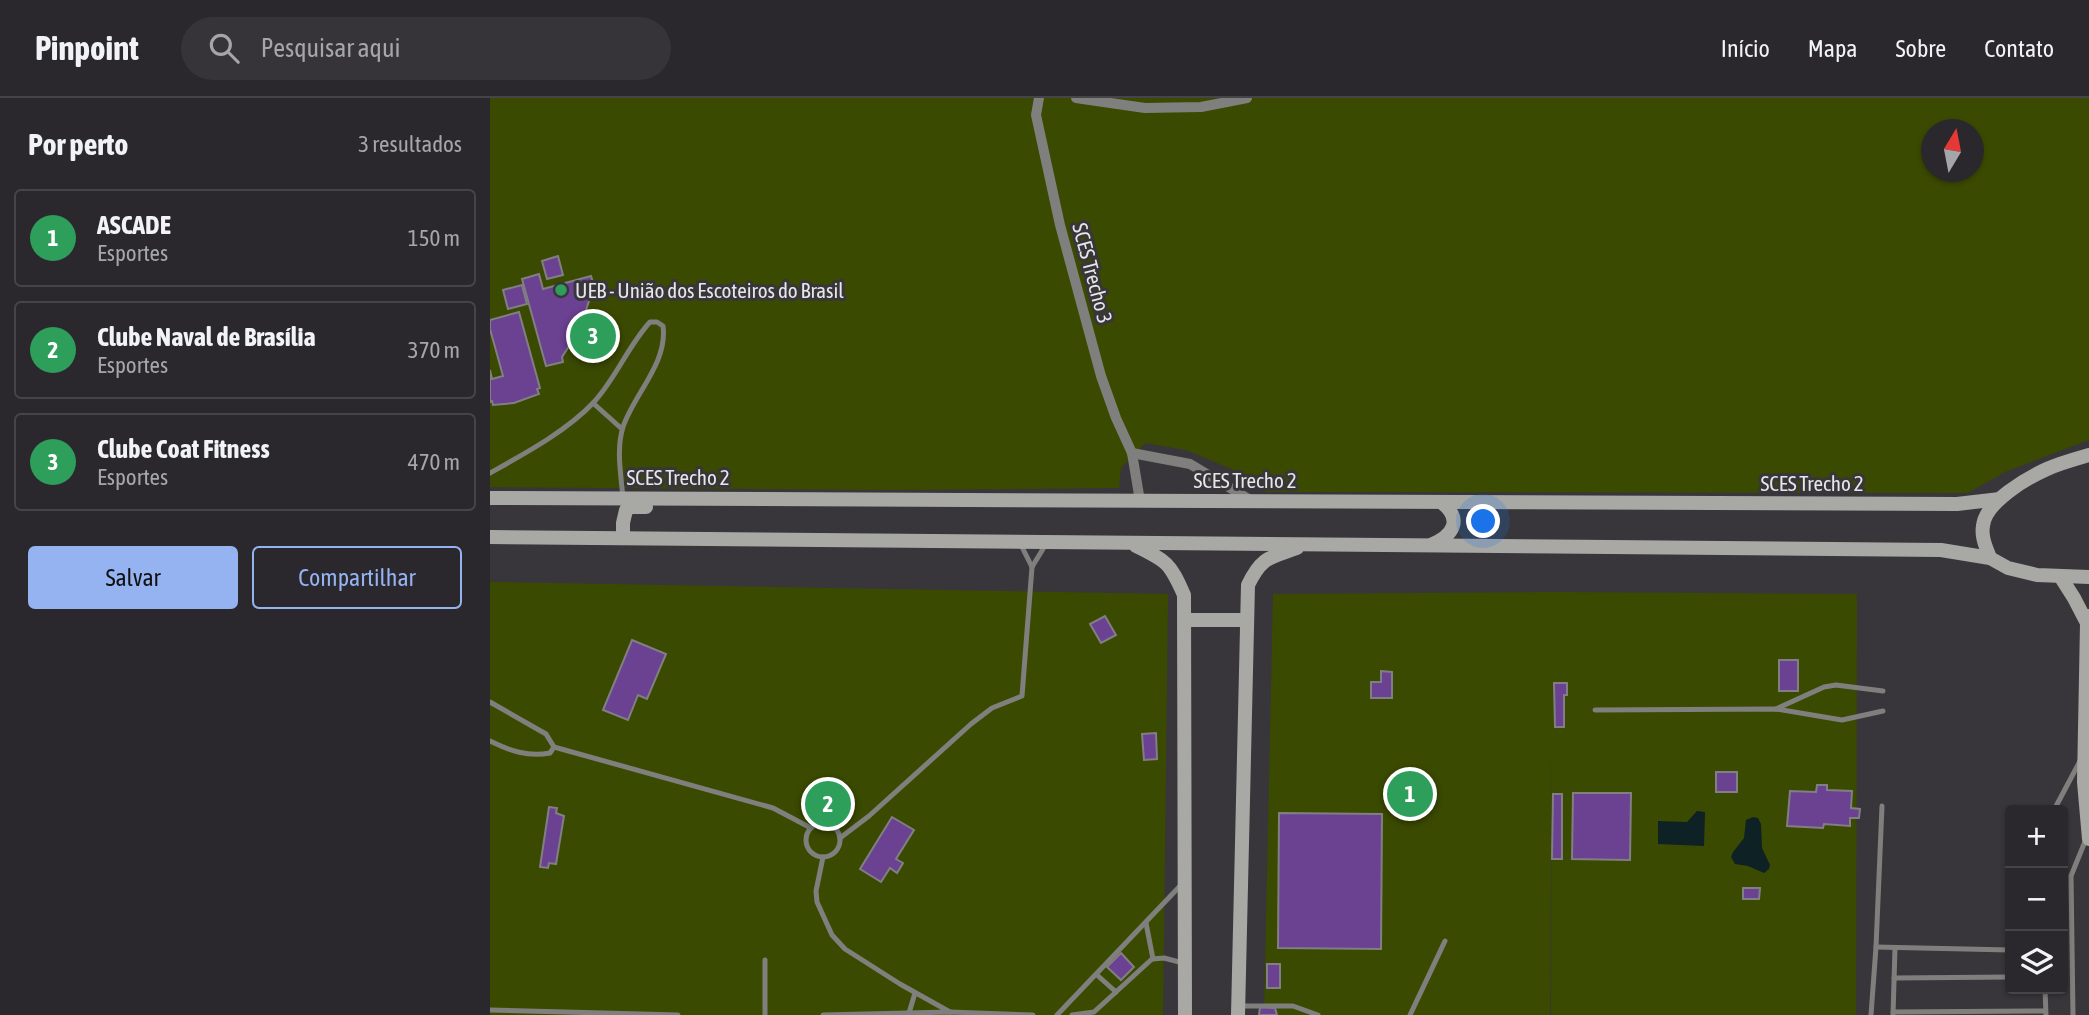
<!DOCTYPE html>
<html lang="pt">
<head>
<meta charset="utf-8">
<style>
	:root { --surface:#2a282c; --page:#363438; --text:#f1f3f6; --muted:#a5a6a9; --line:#464448; --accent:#95b2f1 }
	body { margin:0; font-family:"Asap Condensed",sans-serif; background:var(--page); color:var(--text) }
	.controls { position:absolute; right:21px; bottom:21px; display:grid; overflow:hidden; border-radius:7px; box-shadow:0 2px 5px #0004 }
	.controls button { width:63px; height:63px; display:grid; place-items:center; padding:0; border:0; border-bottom:2px solid var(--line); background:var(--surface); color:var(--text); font:35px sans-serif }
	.compass { position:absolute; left:1431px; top:21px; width:63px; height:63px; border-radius:50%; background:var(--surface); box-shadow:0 2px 5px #0004; rotate:10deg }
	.you { position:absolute; left:994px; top:424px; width:24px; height:24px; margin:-18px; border:5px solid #fff; border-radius:50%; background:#1a73e8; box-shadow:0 0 0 10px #1a73e833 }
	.badge { display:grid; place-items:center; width:46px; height:46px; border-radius:50%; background:var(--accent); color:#fff; font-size:23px; font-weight:700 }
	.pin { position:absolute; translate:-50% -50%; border:4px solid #fff; box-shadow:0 2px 7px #0006 }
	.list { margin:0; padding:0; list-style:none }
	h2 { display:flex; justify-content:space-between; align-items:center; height:91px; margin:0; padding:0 28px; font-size:30px }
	h2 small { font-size:23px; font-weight:400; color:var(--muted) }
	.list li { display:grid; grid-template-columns:46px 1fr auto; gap:21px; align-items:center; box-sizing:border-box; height:98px; margin:0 14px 14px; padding:0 14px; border:2px solid var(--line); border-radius:7px }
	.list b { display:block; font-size:26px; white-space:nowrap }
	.list p { margin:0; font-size:23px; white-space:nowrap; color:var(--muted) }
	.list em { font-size:23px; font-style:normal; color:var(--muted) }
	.actions { display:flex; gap:14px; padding:21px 28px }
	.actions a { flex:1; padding:16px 0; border:2px solid var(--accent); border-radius:7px; text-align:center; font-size:24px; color:var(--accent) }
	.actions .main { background:var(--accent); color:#111 }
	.icon { flex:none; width:38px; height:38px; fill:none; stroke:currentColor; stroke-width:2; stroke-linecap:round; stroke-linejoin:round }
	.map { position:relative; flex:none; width:1599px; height:917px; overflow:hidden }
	header { display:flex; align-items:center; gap:42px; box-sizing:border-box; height:98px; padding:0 35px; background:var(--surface); border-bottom:2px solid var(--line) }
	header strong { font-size:33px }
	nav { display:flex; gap:38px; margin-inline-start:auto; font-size:24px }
	.search { width:490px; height:63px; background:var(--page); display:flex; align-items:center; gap:18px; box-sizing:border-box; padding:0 24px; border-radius:38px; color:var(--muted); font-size:26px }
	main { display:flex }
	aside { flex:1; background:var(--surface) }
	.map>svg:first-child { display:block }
	.green { fill:#3b4a01; fill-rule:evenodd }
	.water { fill:#0e2124 }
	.building { fill:#6b4191; stroke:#817f83; stroke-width:2 }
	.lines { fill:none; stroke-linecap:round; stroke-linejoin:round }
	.lane { stroke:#7f807e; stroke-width:5 }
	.street { stroke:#7f807e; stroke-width:10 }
	.secondary { stroke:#a8a8a5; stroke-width:14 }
	.leisure-dot { fill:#2e9e5b; stroke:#38363a; stroke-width:2.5 }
	.labels { text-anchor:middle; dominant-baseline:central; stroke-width:6; stroke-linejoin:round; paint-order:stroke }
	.street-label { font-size:21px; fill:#e7e6e8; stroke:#38363a }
	.poi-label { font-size:21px; fill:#e7e6e8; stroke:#38363a; text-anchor:start }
</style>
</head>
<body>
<header>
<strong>Pinpoint</strong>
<div class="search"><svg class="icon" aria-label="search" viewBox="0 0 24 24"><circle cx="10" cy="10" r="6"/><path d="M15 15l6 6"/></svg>Pesquisar aqui</div>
<nav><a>Início</a><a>Mapa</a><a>Sobre</a><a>Contato</a></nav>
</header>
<main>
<aside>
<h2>Por perto<small>3 resultados</small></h2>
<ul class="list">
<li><span class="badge" style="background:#2e9e5b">1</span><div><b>ASCADE</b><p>Esportes</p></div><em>150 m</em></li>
<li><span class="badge" style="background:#2e9e5b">2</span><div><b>Clube Naval de Brasília</b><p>Esportes</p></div><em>370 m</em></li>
<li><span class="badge" style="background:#2e9e5b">3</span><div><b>Clube Coat Fitness</b><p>Esportes</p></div><em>470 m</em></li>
</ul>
<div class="actions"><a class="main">Salvar</a><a>Compartilhar</a></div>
</aside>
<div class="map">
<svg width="1599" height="917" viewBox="0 0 1599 917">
	<rect width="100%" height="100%" fill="#38363a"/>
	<g class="green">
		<path d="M0,0h1599v342l-82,31 -39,22 -702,-1 -32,-22 -48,-20 -41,-7 -24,25 -2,20 -228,2 -401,-3zM1442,32h42v42h-42z"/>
		<path d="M0,484l678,12 -5,421h-673z"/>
		<path d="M1062,494l305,2 -1,421h-305l1,-286 -2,286h-286l9,-421z"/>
	</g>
	<g class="water">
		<path d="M1207,713l8,1 -1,34 -46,-2v-23l29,1z"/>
		<path d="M1263,719l5,1 3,6 1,24 8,17 -1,4 -5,4 -16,-7 -13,-2 -4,-7 2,-5 11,-14 2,-18z"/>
	</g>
	<g class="building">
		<path d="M68,158l5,19 -16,4 -5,-18z"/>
		<path d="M49,176l4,15 48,-13 5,17 -5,2 -12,36 -17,26 1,5 -17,4 -24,-87z"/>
		<path d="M32,187l5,19 -19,5 -5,-19z"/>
		<path d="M29,214l21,76 -3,1 2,5 -25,9 -21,2 -1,-4 -2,1v-32l2,9 11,-3 -13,-47v-9z"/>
		<path d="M615,518l11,19 -15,8 -11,-19z"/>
		<path d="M142,542l34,14 -19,45 -9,-4 -10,25 -25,-10z"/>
		<rect x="1289" y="562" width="19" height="31"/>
		<path d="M891,573l11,1v26h-21v-16h10z"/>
		<path d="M1064,585h13v12h-3v32h-9z"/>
		<path d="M666,635l1,26 -13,1 -2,-26z"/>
		<rect x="1226" y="674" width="21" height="20"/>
		<path d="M1327,687h10v5l25,1 -1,17 9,1 -1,9h-9v8l-26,-2 -1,4 -36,-2 3,-35 26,1z"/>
		<path d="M1083,695h58l-1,67 -58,-1z"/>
		<path d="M1063,696h9v65h-10z"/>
		<path d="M59,709l8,1 -1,5 8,3 -8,48 -7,-1 -1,5 -8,-1z"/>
		<path d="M789,715l103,1 -1,135 -103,-1z"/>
		<path d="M402,719l22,13 -18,29 7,4 -6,10 -7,-5 -9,14 -21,-13z"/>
		<path d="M1253,790h17l-1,11h-16z"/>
		<path d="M631,855l13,14 -13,13 -14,-13z"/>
		<rect x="777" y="866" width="13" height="24"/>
		<path d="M770,909l15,1 2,7h-18z"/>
	</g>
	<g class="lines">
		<g class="lane">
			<path d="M103,305l29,26"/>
			<path d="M0,375c34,-19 77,-42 104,-71 22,-24 34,-56 56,-80h7l6,4c5,37 -29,68 -40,101 -7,22 -2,48 0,71"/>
			<path d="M531,447l11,22"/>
			<path d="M0,604l56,32 8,13 219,61 38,20"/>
			<path d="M1286,611l48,-22 12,-2 47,6"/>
			<path d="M1105,612l181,-1 66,11 41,-9"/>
			<path d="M0,643c20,10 38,16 60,12l4,-6"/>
			<path d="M1564,712l26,-49"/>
			<circle cx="333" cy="742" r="17"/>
			<path d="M350,740l29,-22 102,-92 21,-16 30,-12 10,-129 14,-23"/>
			<path d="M333,759l-7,34 1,11 15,33 13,14 55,35 50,28"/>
			<path d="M656,825l7,36"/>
			<path d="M1386,849l134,3"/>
			<path d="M607,877l19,17"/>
			<path d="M1404,880l116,-1"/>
			<path d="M1555,891l1,26"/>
			<path d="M748,908h55l25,9"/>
			<path d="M0,912l188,5"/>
			<path d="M1403,914l152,-1"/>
			<path d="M419,915l6,-20"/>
			<path d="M275,917v-55"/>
			<path d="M333,917l127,-3 83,3"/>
			<path d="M567,917l124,-130"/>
			<path d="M582,917l22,-3 58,-53 12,-1 19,5"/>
			<path d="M920,917l35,-74"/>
			<path d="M1381,917l5,-68 6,-141"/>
			<path d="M1403,917l2,-67"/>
			<path d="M1583,917l-2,-139 15,-37"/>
		</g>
		<g class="street">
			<path d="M549,0l-3,17 24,110 41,151 15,42 16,35 8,48"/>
			<path d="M586,0l69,10 56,-1 46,-9"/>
			<path d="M642,355l58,11 62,37"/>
		</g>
		<g class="secondary">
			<path d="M0,400l1467,6 43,-5"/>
			<path d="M0,439l1451,13 49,8 18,10 29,7 52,2"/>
			<path d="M133,439v-14l3,-13 5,-3h15"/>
			<path d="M941,447c23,-10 32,-26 10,-43"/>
			<path d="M646,448c31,15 34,17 48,49l1,420"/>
			<path d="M1500,460c-4,-11 -9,-21 -7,-32 2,-24 44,-48 64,-57 13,-6 28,-10 42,-14"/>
			<path d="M1570,478l14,22 13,25"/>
			<path d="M1599,518l-2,7 -3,159 5,57"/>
			<path d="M695,522h61"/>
			<path d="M748,917l10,-430c14,-29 22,-27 49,-37"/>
		</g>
	</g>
	<circle class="leisure-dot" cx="71" cy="192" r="7"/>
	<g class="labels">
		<g class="street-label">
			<text transform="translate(603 175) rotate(75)">SCES Trecho 3</text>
			<text x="188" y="379">SCES Trecho 2</text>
			<text x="755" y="382">SCES Trecho 2</text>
			<text x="1322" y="385">SCES Trecho 2</text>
		</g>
		<g class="poi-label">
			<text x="85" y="192">UEB - União dos Escoteiros do Brasil</text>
		</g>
	</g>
</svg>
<div class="controls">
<button>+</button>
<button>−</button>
<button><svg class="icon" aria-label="layers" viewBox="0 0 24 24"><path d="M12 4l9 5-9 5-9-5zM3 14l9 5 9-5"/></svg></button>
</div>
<svg class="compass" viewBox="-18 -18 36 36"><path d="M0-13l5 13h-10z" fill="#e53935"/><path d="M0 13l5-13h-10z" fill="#a5a6a9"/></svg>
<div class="you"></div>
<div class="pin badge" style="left:920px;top:696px;background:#2e9e5b">1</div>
<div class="pin badge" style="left:338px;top:706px;background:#2e9e5b">2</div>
<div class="pin badge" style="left:103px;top:238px;background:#2e9e5b">3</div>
</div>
</main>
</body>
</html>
